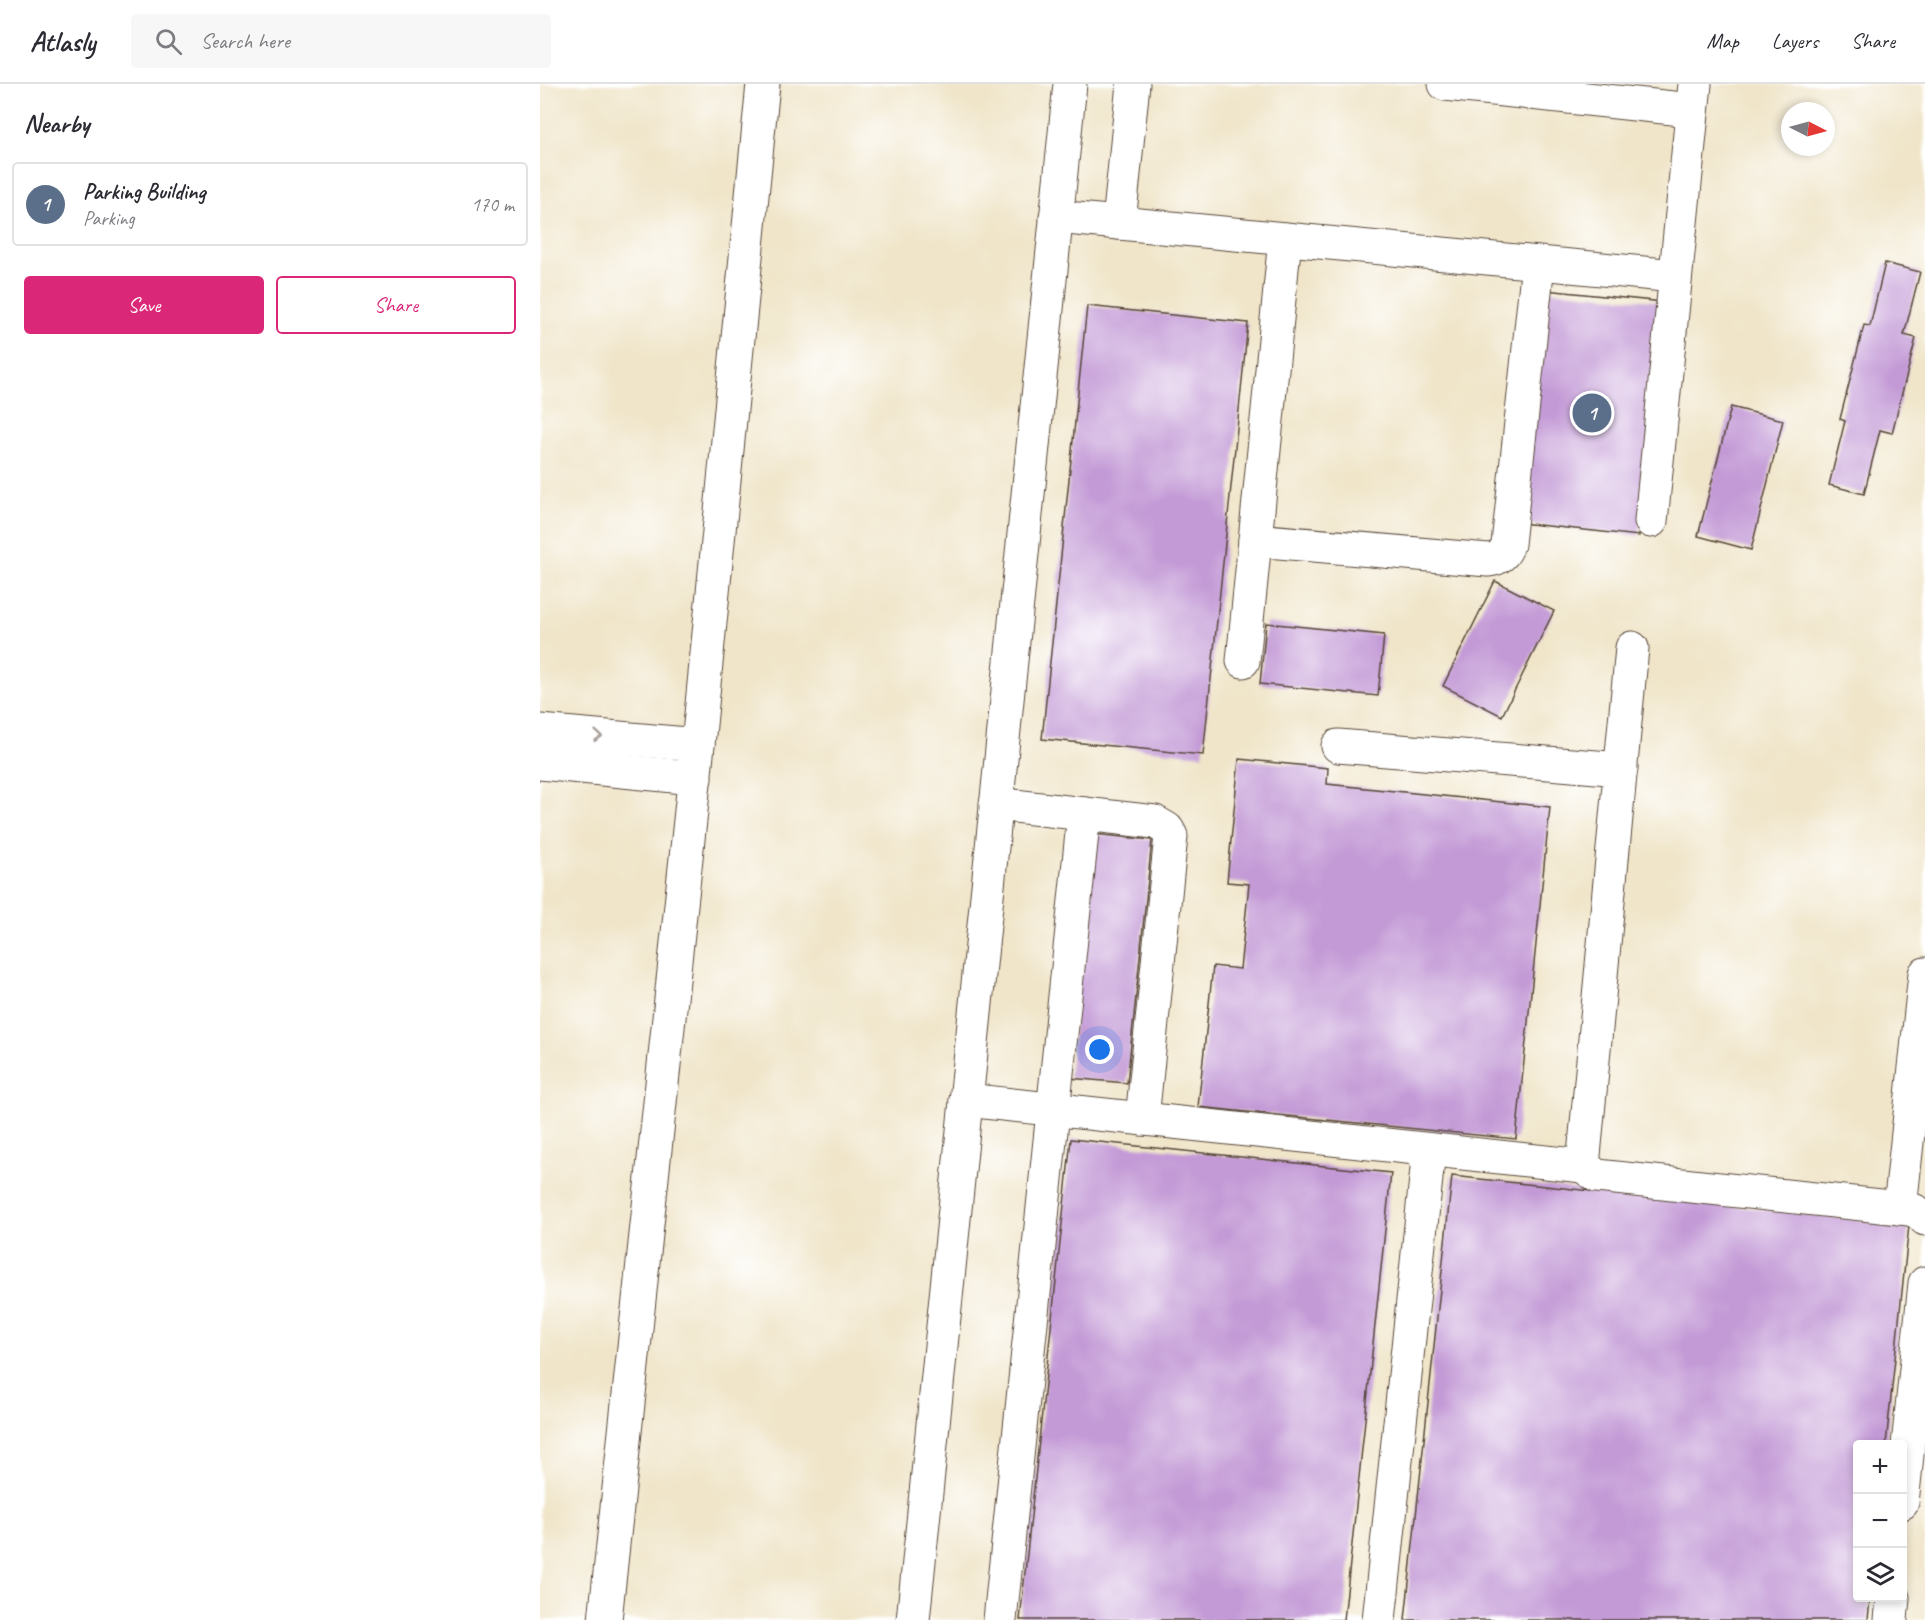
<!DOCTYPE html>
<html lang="en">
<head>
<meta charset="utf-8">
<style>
	:root { --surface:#fff; --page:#f7f7f7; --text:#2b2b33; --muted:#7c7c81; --line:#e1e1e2; --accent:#db2777 }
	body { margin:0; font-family:Caveat,sans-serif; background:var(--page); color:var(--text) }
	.controls { position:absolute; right:18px; bottom:18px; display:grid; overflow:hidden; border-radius:6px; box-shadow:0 3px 9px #0003 }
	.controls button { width:54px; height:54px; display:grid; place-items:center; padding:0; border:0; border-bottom:2px solid var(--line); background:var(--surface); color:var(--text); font:30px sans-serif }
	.compass { position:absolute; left:1241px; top:18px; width:54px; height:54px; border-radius:50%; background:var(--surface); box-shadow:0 3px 9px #0003; rotate:96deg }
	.you { position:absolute; left:560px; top:966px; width:21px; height:21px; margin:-15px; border:4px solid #fff; border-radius:50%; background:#1a73e8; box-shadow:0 0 0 9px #1a73e833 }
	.badge { display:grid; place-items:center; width:39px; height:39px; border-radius:50%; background:var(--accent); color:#fff; font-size:20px; font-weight:700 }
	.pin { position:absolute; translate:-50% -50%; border:3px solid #fff; box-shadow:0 2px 6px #0006 }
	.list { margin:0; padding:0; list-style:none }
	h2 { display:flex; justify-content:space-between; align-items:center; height:78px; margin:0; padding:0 24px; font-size:26px }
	h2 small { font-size:20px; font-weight:400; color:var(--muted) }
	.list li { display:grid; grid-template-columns:39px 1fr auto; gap:18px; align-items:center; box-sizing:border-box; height:84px; margin:0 12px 12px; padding:0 12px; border:2px solid var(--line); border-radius:6px }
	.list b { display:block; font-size:22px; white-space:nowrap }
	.list p { margin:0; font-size:20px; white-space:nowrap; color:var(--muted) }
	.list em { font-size:20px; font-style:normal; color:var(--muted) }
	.actions { display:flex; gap:12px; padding:18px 24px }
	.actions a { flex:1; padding:14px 0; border:2px solid var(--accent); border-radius:6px; text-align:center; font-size:21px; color:var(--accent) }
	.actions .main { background:var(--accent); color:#fff }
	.icon { flex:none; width:33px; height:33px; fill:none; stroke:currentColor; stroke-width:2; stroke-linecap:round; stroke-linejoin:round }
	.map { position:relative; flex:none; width:1385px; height:1536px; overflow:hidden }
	header { display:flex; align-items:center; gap:36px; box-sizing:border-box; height:84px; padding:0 30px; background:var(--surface); border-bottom:2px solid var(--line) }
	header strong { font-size:28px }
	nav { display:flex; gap:33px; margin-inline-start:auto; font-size:21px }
	.search { width:420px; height:54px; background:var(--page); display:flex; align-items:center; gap:15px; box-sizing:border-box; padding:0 21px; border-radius:6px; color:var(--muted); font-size:22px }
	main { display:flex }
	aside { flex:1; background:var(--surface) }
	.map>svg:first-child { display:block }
	.building { fill:#c39ad6 }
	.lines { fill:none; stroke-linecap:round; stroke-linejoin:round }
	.minor-casing { stroke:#564638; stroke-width:35 }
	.minor { stroke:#fff; stroke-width:33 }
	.oneway { stroke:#a79f9a }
</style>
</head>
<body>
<header>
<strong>Atlasly</strong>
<div class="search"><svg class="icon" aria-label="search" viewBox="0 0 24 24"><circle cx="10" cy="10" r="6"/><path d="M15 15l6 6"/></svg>Search here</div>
<nav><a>Map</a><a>Layers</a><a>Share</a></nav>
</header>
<main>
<aside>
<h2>Nearby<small></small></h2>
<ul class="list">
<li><span class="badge" style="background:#5c6f8a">1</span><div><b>Parking Building</b><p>Parking</p></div><em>170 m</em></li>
</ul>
<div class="actions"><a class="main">Save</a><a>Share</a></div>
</aside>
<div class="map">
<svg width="1385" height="1536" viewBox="0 0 1385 1536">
	<rect width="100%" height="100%" fill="#fff"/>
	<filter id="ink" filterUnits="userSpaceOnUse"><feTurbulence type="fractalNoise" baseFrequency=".0167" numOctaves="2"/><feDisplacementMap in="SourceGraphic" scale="12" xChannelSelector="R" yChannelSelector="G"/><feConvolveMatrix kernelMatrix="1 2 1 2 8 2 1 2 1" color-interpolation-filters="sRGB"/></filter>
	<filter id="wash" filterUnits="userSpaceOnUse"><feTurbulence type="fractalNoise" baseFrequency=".008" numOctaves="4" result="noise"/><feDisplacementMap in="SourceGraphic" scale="24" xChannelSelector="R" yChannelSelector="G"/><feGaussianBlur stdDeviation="1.35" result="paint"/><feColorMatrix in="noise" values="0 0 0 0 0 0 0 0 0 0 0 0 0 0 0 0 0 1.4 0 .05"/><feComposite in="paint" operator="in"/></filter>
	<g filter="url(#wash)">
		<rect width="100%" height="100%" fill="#f0e5c9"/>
		<g id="blocks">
			<g class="building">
				<path d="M1345,179l35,9 -16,63 12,3 -24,95 -12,-3 -16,64 -35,-9 16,-64 -5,-2 24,-94 6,1z"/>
				<path d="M1005,206l118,12 -24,234 -118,-13z"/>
				<path d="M547,222l161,17 -45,432 -161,-16z"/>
				<path d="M1191,323l52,13 -32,130 -53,-14z"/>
				<path d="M955,497l59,30 -52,105 -59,-30z"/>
				<path d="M726,539l118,12 -6,61 -118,-12z"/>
				<path d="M699,675l89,9 -1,16 223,23 -34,332 -318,-32 15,-141 27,3 9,-85 -22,-2z"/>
				<path d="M553,750l59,6 -25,243 -58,-5z"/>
				<path d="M531,1055l320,34 -47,447h-324z"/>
				<path d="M912,1092l457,49 -23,219h-28v154h12l-2,22h-463z"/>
			</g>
		</g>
	</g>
	<g filter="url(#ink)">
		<use href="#blocks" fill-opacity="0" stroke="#564638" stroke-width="1.5"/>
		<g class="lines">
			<defs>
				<g id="minor">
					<path d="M905,0l247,26"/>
					<path d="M516,133l619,59"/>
					<path d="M579,139l14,-139"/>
					<path d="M1111,437l44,-437"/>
					<path d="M715,456l233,20c11,-1 17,-6 20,-16l29,-271 -1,-10"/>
					<path d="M703,577l42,-422"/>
					<path d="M0,647l158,14"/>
					<path d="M798,662l283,23"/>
					<path d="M0,679l155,15"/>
					<path d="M456,720l159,18 12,7 4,7 -29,283"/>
					<path d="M1385,890l-25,234c11,1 18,2 25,11"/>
					<path d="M426,1016l617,66 49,-518"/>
					<path d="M1043,1082l14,10 303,32"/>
					<path d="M1362,1419l23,-220"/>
					<path d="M65,1536l93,-875 65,-661"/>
					<path d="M373,1536l157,-1536"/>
					<path d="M460,1536l84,-806"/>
					<path d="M839,1536l50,-470"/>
					<path d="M1351,1536l2,-22"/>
				</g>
			</defs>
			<use href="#minor" class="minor-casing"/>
			<use href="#minor" class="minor"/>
		</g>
		<defs><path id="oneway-chevron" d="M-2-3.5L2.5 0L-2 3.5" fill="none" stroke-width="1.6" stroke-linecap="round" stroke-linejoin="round" transform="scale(1.5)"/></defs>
		<use class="oneway" href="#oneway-chevron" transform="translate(58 652) rotate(5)"/>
	</g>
</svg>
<div class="controls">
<button>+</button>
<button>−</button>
<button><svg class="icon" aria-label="layers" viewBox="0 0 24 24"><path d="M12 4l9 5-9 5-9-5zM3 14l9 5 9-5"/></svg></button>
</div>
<svg class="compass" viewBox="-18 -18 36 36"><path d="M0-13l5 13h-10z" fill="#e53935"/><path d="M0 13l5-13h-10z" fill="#7c7c81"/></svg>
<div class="you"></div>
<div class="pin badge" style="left:1052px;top:329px;background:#5c6f8a">1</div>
</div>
</main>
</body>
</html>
